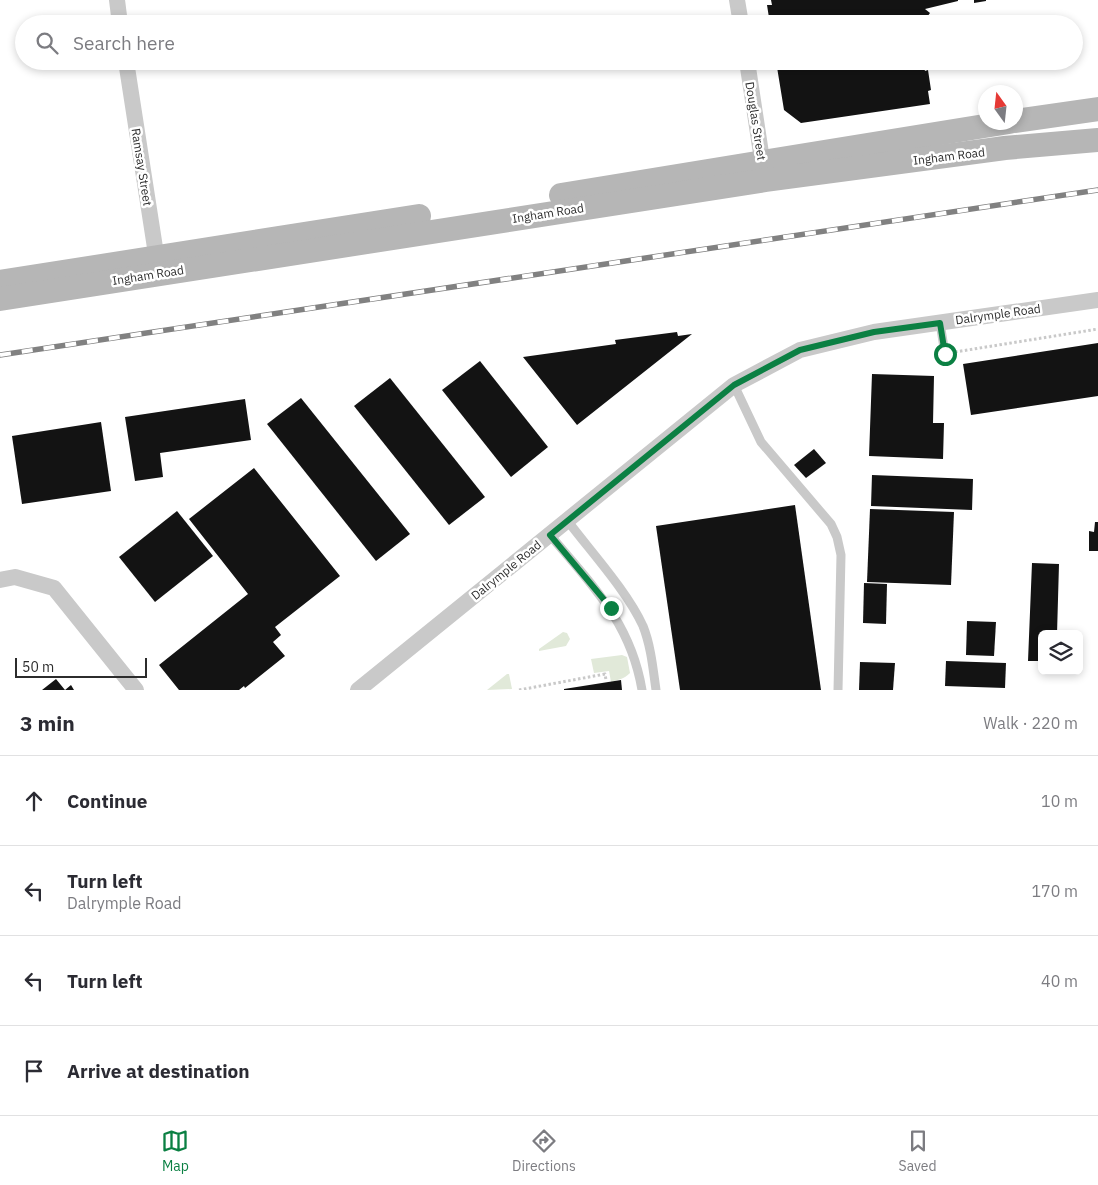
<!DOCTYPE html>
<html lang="en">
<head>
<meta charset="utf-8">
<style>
	:root { --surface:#fff; --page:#f7f7f7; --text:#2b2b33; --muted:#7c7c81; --line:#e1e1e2; --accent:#0b8043 }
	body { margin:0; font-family:"IBM Plex Sans",sans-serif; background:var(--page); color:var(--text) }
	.controls { position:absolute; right:15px; bottom:15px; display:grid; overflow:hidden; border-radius:8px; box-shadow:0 2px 8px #0003 }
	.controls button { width:45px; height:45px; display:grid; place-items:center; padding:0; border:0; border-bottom:1px solid var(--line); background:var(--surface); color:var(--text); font:25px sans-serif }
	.compass { position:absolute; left:978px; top:85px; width:45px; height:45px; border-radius:50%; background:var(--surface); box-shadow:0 2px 8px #0003; rotate:345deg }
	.scale { position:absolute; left:15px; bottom:12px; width:132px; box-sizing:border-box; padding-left:5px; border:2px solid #2c2c2c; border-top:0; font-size:14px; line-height:18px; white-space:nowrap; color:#2c2c2c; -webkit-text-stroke:4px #fff; paint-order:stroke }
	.stop { position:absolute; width:15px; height:15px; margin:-11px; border:4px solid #0b8043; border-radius:50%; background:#fff }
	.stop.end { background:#0b8043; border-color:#fff; box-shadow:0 1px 5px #0008 }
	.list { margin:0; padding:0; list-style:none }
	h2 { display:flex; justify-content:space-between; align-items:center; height:65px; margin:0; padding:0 20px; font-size:21px }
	h2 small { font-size:16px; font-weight:400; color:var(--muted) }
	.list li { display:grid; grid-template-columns:32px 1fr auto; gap:15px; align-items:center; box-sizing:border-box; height:90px; padding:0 20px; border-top:1px solid var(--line) }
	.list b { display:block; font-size:19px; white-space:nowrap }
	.list p { margin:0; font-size:16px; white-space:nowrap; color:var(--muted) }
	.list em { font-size:16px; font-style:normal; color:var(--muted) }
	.icon { flex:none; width:28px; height:28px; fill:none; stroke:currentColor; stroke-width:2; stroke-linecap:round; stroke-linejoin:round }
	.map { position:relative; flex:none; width:1098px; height:690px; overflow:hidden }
	.search { position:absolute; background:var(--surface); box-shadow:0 2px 8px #0003; left:15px; right:15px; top:15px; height:55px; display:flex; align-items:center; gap:12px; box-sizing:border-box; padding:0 18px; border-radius:28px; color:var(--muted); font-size:19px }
	.sheet { height:425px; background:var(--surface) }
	nav { display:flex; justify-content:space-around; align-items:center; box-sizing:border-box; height:70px; border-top:1px solid var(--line); background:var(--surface); font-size:14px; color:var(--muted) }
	nav a { display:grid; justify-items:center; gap:2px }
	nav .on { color:var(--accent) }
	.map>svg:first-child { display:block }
	.green { fill:#e1e9d9 }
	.building { fill:#131313 }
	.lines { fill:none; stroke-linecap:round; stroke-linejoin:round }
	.path { stroke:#c9c9c9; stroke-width:3; stroke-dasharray:2.5 2.5; stroke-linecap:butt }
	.service { stroke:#c9c9c9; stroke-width:9 }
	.minor { stroke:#c9c9c9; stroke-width:16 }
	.secondary { stroke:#b6b6b6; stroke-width:24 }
	.rail-casing { stroke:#818181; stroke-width:5.5 }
	.rail { stroke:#fff; stroke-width:4; stroke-dasharray:11; stroke-linecap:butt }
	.route { stroke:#0b8043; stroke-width:6 }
	.labels { text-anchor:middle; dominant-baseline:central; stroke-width:5; stroke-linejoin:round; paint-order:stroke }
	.street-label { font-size:12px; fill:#2c2c2c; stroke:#fff }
</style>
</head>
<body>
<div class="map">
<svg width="1098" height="690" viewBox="0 0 1098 690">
	<rect width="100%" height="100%" fill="#fff"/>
	<g class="green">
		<path d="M563,632l4,1 3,6 -4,7 -27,5v-2z"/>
		<path d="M622,655l5,2 3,16c-6,6 -12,7 -19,9l-2,-11 -15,2 -3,-14z"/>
		<path d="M507,674h2l3,15 -25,1z"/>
	</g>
	<g class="building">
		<path d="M771,0h187v1l-33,8 5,4 -8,11h-152l-3,-19h5z"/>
		<path d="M974,0h12v1l-12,2z"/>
		<path d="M776,61h146l3,10 3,-1 3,20 -3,1 2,13 -129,19 -17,-13z"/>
		<path d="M677,332l1,4 14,-2 -115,91 -54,-68 93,-13 -1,-4z"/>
		<path d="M1098,343v53l-127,19 -8,-51z"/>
		<path d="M480,361l68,86 -37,30 -69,-87z"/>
		<path d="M872,374l62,2 -1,47h11l-1,36 -74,-3z"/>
		<path d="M390,378l95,119 -36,28 -95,-119z"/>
		<path d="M301,398l109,136 -34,27 -109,-137z"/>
		<path d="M245,399l6,41 -91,13 3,24 -28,4 -10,-64z"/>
		<path d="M101,422l10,69 -89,13 -10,-68z"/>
		<path d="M814,449l12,14 -20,15 -12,-13z"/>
		<path d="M254,468l86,108 -65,51 6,8 -8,7 12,14 -40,32 -1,-2 -5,4h-60l-20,-25 89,-71 -59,-75z"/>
		<path d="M872,475l101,4 -1,31 -101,-4z"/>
		<path d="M795,505l26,185h-141l-24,-164z"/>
		<path d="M870,509l84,3 -3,73 -84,-3z"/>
		<path d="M177,511l36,45 -58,46 -36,-45z"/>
		<path d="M1095,522h3v29h-9v-20l5,1z"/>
		<path d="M1032,563l27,1 -2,70h-15v27h-14z"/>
		<path d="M864,583l23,1 -1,40 -23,-1z"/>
		<path d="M967,621l29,1 -2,34 -28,-1z"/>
		<path d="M946,661l60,2 -1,25 -60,-2z"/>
		<path d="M860,662l35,1 -2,27h-34z"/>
		<path d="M56,679l9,11 6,-5 3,5h-32z"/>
		<path d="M621,680l1,10h-58v-1z"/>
	</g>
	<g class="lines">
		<g class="path">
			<path d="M955,352l143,-23"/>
			<path d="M519,690l86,-16 1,6"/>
		</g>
		<g class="service">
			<path d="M940,323l6,37"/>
			<path d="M734,385l27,57 70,82 6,13 4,18 -3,135"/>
			<path d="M567,520c24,32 60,71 76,106 8,20 10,43 13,64"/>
			<path d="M550,535c42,50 81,88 92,155"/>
		</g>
		<g class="minor">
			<path d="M117,0l3,24"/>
			<path d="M737,0l4,24"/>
			<path d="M126,61l32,206"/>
			<path d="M747,61l17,112"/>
			<path d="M0,580l15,-3 39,11 82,102"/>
			<path d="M358,690l376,-305 66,-35 74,-18 224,-32"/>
		</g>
		<g class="secondary">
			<path d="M1016,121l82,-12"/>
			<path d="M561,195l448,-73"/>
			<path d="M0,282l419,-66"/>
			<path d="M0,299l766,-119 239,-32 93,-8"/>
		</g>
		<defs>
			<path id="rail" d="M0,355l1098,-165"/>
		</defs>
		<use href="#rail" class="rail-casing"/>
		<use href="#rail" class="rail"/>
	</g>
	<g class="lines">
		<path class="route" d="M611,608l-61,-73 184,-150 66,-35 74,-18 66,-9 5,31"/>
	</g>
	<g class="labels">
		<g class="street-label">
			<text transform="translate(756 121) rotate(81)">Douglas Street</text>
			<text transform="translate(949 156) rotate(-7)">Ingham Road</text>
			<text transform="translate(142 167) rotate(81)">Ramsay Street</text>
			<text transform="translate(548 213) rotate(-9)">Ingham Road</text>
			<text transform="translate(148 275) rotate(-9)">Ingham Road</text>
			<text transform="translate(998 314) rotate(-8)">Dalrymple Road</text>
			<text transform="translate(506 570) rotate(-39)">Dalrymple Road</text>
		</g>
	</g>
</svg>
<div class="controls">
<button><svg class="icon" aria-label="layers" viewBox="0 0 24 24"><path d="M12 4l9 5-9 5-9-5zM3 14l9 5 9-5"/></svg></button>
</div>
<svg class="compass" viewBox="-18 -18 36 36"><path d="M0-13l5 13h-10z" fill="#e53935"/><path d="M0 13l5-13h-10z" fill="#7c7c81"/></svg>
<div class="scale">50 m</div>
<div class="stop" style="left:945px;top:354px"></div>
<div class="stop end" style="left:611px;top:608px"></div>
<div class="search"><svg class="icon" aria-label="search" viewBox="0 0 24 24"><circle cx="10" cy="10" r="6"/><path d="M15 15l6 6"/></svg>Search here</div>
</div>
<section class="sheet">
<h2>3 min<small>Walk · 220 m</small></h2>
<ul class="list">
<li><svg class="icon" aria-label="ahead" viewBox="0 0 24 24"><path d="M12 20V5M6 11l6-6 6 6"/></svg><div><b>Continue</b></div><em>10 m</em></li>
<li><svg class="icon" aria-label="left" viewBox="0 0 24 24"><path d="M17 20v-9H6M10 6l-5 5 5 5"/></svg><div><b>Turn left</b><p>Dalrymple Road</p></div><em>170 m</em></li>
<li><svg class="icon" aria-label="left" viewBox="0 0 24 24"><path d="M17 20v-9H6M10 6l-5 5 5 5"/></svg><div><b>Turn left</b></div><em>40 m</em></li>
<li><svg class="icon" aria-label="arrive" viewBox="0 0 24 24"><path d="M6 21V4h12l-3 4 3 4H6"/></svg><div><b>Arrive at destination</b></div></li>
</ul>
</section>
<nav>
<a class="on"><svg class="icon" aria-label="map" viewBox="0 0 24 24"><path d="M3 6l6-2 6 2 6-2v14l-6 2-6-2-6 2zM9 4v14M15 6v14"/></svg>Map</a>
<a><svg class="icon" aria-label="directions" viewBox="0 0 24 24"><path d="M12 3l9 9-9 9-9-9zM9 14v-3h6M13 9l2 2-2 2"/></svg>Directions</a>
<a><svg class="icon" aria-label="saved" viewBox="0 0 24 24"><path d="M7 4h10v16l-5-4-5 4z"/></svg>Saved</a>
</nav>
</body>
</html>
